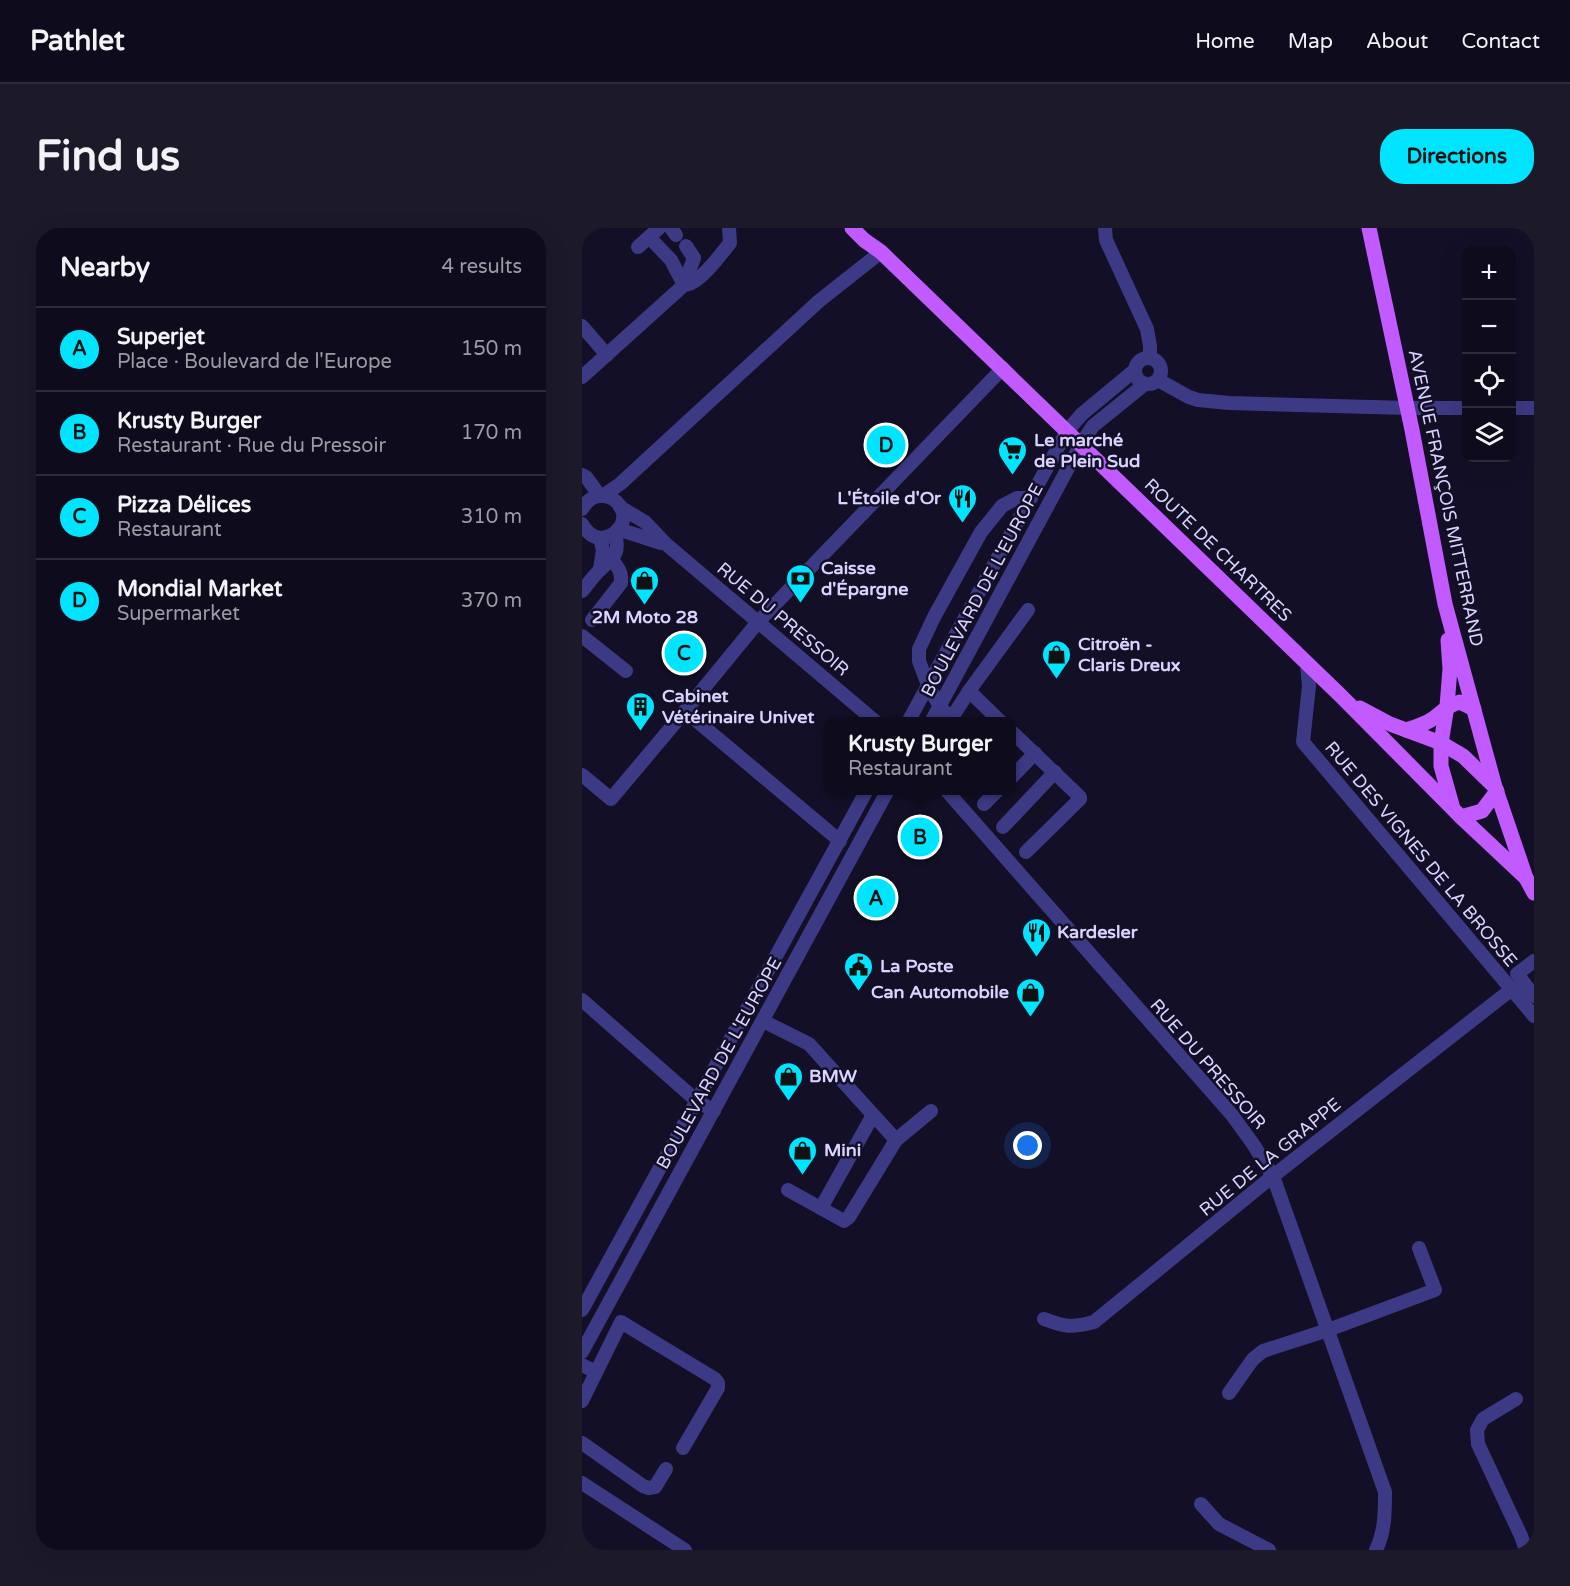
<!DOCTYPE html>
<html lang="en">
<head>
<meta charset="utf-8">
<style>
	:root { --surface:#0e0b1c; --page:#1c1929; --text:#f1f3f6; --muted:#9b9ba3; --line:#2e2b3b; --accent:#00e5ff }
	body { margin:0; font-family:"Varela Round",sans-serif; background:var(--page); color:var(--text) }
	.controls { position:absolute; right:18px; top:18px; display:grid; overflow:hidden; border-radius:12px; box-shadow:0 6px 24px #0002 }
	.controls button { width:54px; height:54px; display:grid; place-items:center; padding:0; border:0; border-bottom:2px solid var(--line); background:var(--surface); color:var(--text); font:30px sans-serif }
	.you { position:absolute; left:446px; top:918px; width:21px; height:21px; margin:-15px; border:4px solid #fff; border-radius:50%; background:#1a73e8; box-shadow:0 0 0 9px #1a73e833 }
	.badge { display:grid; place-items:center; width:39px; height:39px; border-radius:50%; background:var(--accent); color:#111; font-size:20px; font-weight:700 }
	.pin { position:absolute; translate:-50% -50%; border:3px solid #fff; box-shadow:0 2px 6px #0006 }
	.popup { position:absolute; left:242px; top:489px; width:192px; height:78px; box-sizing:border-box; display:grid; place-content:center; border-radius:12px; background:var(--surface); filter:drop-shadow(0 2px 4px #0005); font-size:20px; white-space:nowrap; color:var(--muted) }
	.popup b { font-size:22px; color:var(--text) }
	.popup::after { content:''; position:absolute; left:50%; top:100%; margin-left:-12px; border:12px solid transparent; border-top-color:var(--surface) }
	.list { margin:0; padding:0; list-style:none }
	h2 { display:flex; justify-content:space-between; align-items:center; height:78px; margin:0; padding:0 24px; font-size:26px }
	h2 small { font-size:20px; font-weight:400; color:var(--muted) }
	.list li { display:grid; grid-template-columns:39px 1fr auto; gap:18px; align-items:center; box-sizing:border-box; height:84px; padding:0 24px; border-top:2px solid var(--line) }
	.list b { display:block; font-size:22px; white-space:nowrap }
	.list p { margin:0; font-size:20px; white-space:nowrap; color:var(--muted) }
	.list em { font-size:20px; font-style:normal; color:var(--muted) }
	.icon { flex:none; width:33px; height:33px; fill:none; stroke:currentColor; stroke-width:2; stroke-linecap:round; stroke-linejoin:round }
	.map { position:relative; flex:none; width:952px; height:1322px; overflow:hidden; border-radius:24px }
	header { display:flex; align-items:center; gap:36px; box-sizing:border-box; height:84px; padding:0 30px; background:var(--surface); border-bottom:2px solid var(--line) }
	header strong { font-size:28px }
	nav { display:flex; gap:33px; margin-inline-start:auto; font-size:21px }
	.intro { display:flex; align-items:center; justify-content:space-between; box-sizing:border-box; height:144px; padding:0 36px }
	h1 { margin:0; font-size:42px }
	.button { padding:15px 27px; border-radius:24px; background:var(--accent); color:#111; font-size:21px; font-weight:700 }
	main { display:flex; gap:36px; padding:0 36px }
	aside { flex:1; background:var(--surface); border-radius:24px; box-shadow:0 6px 24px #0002 }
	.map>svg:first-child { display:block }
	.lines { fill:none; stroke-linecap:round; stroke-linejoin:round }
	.minor { stroke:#3d3a85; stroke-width:14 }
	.major { stroke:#c25bff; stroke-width:15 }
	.labels { text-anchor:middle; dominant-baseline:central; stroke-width:5; stroke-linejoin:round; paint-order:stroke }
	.poi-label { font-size:18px; font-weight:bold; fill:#d9d4ff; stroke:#130f26; text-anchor:start }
	.street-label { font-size:18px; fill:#d9d4ff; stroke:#130f26 }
</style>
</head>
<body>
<header>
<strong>Pathlet</strong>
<nav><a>Home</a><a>Map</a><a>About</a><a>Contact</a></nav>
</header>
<div class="intro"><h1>Find us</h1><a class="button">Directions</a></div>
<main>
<aside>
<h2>Nearby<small>4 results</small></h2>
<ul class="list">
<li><span class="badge">A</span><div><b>Superjet</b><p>Place · Boulevard de l'Europe</p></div><em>150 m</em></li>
<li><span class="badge">B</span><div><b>Krusty Burger</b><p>Restaurant · Rue du Pressoir</p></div><em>170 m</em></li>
<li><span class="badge">C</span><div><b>Pizza Délices</b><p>Restaurant</p></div><em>310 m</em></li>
<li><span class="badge">D</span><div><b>Mondial Market</b><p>Supermarket</p></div><em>370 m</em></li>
</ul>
</aside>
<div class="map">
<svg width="952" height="1322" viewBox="0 0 952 1322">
	<rect width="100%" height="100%" fill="#130f26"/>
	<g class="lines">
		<g class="minor">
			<path d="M89,0l5,7"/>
			<path d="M523,0l1,12 41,89 3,17v12"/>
			<path d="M67,9l22,23 13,25"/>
			<path d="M56,19l21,-19"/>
			<path d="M102,57l10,-27 -8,-12"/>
			<path d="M0,98l25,29"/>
			<circle cx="566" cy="143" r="13"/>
			<path d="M0,149l102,-92c15,0 37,-31 46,-42l-1,-15"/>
			<path d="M576,152l31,17 9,3 31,3 179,5h59"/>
			<path d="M930,180h22"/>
			<path d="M0,247l4,2 14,19"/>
			<path d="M22,267l16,-11 199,-183 62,-49"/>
			<path d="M38,279l25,15 21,22 210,178"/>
			<path d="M0,281c18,-31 55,-1 36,21 -5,5 -11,8 -18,8 -8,-1 -14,-7 -18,-14"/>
			<path d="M36,301l43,14"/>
			<path d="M18,341l3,-19 -3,-12"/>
			<path d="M0,363c6,-7 12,-16 19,-22 14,-13 19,-16 14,-36"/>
			<path d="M446,382l-59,81 -18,28 -11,-12 -12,-22 -9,-24v-12l15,-32 47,-85 21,-26 15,-8h14"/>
			<path d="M10,392l29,-37c1,-10 -2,-15 -9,-23"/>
			<path d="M0,408l44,35"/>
			<path d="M725,436l2,22 -6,56 231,274"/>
			<path d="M387,463l32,31"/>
			<path d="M103,483l155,130"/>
			<path d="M326,494l159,-291 15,-17 53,-44"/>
			<path d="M349,494l150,-278 12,-18 52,-42"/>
			<path d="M430,504l68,65v2l-54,53"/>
			<path d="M0,547l29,24 74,-88 73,-89 245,-254"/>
			<path d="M430,549l23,-24"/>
			<path d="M364,562l286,325 21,29 20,32 112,316c0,21 0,39 -9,58"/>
			<path d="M402,576l14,-14"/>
			<path d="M421,599l52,-55"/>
			<path d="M952,733l-17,13 17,22"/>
			<path d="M0,772l115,101 17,10"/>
			<path d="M181,793l46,23 87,96 -47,77 -5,4 -56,-31"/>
			<path d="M314,912l35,-29"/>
			<path d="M239,980l52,-93"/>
			<path d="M0,1082l285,-520"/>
			<path d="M462,1091c21,8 28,9 50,3l179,-146 239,-187"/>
			<path d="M0,1124l306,-562"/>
			<path d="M0,1137l14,7"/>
			<path d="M647,1165l24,-34 10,-8 65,-21 107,-40 -16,-42"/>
			<path d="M934,1171l-33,20 -6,11 1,14 43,92 5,14"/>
			<path d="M0,1173l39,-79 94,57 3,4v5l-35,60"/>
			<path d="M0,1215l61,43 6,2 6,-1 11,-18"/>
			<path d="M0,1255l103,67"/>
			<path d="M619,1276l18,20 50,26"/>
		</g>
		<g class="major">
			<path d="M270,0l12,12 17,12 460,444 120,121 65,61"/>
			<path d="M787,0l43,202 33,174 50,183 31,91 8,15"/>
			<path d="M866,412l2,29 -3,37 -6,37v23l11,39"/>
			<path d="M778,480l30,16 51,19 22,13 32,31"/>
			<path d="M824,502c10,-3 20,-6 28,-12 11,-8 12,-12 26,-16l14,7"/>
			<path d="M879,589l21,-6 15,-20"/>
		</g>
	</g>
	<defs>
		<symbol id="supermarket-pin" viewBox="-11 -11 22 30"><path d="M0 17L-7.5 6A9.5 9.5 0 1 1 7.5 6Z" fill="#00e5ff" stroke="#130f26"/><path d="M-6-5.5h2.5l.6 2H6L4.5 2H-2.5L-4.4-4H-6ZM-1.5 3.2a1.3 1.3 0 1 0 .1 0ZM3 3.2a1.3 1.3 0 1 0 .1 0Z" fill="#111"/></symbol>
		<symbol id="restaurant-pin" viewBox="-11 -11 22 30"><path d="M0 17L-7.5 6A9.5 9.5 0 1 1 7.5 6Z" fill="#00e5ff" stroke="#130f26"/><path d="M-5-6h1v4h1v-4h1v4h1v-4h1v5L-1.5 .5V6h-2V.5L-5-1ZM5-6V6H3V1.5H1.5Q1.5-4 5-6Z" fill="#111"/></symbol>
		<symbol id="bank-pin" viewBox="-11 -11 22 30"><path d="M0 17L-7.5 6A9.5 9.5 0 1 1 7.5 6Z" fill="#00e5ff" stroke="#130f26"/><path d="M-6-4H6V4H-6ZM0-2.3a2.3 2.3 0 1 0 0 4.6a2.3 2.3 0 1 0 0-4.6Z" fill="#111"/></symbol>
		<symbol id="shop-pin" viewBox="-11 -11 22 30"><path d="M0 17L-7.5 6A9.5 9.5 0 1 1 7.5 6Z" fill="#00e5ff" stroke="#130f26"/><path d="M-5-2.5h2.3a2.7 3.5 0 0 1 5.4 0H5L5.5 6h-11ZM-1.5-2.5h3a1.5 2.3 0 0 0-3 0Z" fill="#111"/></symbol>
		<symbol id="building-pin" viewBox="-11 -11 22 30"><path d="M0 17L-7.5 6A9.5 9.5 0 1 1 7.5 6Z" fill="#00e5ff" stroke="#130f26"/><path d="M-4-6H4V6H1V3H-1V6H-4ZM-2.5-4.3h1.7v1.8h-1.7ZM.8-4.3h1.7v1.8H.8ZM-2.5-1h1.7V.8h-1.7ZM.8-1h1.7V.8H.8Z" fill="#111"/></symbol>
		<symbol id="civic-pin" viewBox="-11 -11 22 30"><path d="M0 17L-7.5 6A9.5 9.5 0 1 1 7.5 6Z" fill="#00e5ff" stroke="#130f26"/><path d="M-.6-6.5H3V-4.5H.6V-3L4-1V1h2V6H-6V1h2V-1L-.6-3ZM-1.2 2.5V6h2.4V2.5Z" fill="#111"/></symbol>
	</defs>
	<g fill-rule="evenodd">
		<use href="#supermarket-pin" x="414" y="206" width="33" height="45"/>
		<use href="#restaurant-pin" x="364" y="254" width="33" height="45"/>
		<use href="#bank-pin" x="202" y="334" width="33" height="45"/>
		<use href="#shop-pin" x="46" y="336" width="33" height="45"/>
		<use href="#shop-pin" x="458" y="410" width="33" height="45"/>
		<use href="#building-pin" x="42" y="462" width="33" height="45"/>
		<use href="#restaurant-pin" x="438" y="688" width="33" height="45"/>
		<use href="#civic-pin" x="260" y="722" width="33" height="45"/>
		<use href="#shop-pin" x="432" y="748" width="33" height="45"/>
		<use href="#shop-pin" x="190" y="832" width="33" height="45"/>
		<use href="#shop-pin" x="204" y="906" width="33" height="45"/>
	</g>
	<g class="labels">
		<g class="poi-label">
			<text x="452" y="212">Le marché<tspan x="452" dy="21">de Plein Sud</tspan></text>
			<text x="359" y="270" text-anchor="end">L'Étoile d'Or</text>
			<text x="239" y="340">Caisse<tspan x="239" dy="21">d'Épargne</tspan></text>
			<text x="63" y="389" text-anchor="middle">2M Moto 28</text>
			<text x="496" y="416">Citroën -<tspan x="496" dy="21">Claris Dreux</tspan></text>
			<text x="80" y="468">Cabinet<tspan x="80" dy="21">Vétérinaire Univet</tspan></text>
			<text x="475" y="704">Kardesler</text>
			<text x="298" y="738">La Poste</text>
			<text x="427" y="764" text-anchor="end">Can Automobile</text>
			<text x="227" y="848">BMW</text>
			<text x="242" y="922">Mini</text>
		</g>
		<g class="street-label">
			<text transform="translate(864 270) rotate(78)">AVENUE FRANÇOIS MITTERRAND</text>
			<text transform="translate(636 322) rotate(44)">ROUTE DE CHARTRES</text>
			<text transform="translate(400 362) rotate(-62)">BOULEVARD DE L'EUROPE</text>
			<text transform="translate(201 391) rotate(40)">RUE DU PRESSOIR</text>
			<text transform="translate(839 626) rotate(50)">RUE DES VIGNES DE LA BROSSE</text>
			<text transform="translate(137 835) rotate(-61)">BOULEVARD DE L'EUROPE</text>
			<text transform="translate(626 836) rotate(49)">RUE DU PRESSOIR</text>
			<text transform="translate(688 929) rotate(-39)">RUE DE LA GRAPPE</text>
		</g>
	</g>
</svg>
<div class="controls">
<button>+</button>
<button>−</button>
<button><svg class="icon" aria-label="locate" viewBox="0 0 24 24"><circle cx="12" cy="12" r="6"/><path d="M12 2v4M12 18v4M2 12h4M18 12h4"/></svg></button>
<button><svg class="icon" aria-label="layers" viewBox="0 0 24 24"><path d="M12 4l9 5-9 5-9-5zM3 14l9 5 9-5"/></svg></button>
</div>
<div class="you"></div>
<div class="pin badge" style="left:294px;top:670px">A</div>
<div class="pin badge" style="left:338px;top:609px">B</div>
<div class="popup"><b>Krusty Burger</b>Restaurant</div>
<div class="pin badge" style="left:102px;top:425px">C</div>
<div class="pin badge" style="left:304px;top:217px">D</div>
</div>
</main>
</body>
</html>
